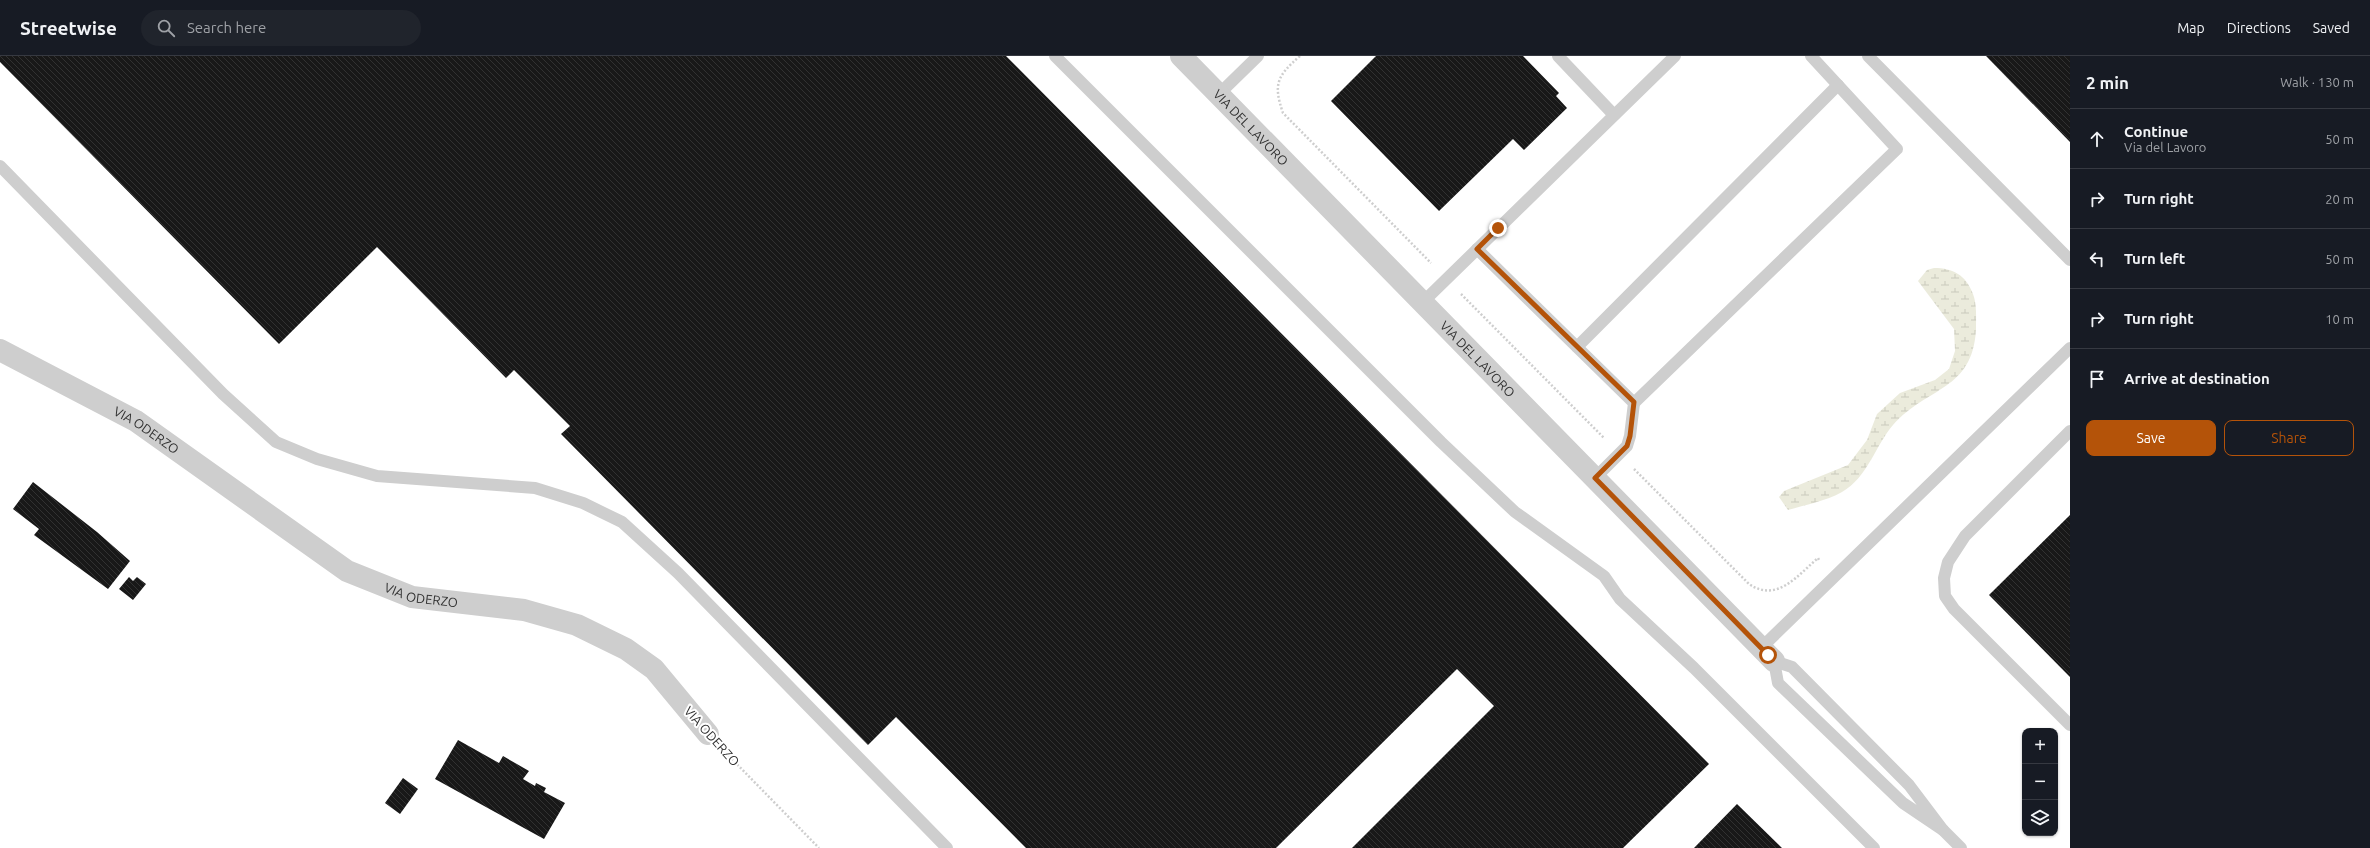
<!DOCTYPE html>
<html lang="en">
<head>
<meta charset="utf-8">
<style>
	:root { --surface:#171b24; --page:#20242c; --text:#f1f3f6; --muted:#9ea1a6; --line:#363941; --accent:#b45309 }
	body { margin:0; font-family:Ubuntu,sans-serif; background:var(--page); color:var(--text) }
	.controls { position:absolute; right:12px; bottom:12px; display:grid; overflow:hidden; border-radius:8px; box-shadow:0 1px 3px #0004 }
	.controls button { width:36px; height:36px; display:grid; place-items:center; padding:0; border:0; border-bottom:1px solid var(--line); background:var(--surface); color:var(--text); font:20px sans-serif }
	.stop { position:absolute; width:12px; height:12px; margin:-9px; border:3px solid #b45309; border-radius:50%; background:#fff }
	.stop.end { background:#b45309; border-color:#fff; box-shadow:0 1px 4px #0008 }
	.list { margin:0; padding:0; list-style:none }
	h2 { display:flex; justify-content:space-between; align-items:center; height:52px; margin:0; padding:0 16px; font-size:17px }
	h2 small { font-size:13px; font-weight:400; color:var(--muted) }
	.list li { display:grid; grid-template-columns:26px 1fr auto; gap:12px; align-items:center; box-sizing:border-box; height:60px; padding:0 16px; border-top:1px solid var(--line) }
	.list b { display:block; font-size:15px; white-space:nowrap }
	.list p { margin:0; font-size:13px; white-space:nowrap; color:var(--muted) }
	.list em { font-size:13px; font-style:normal; color:var(--muted) }
	.actions { display:flex; gap:8px; padding:12px 16px }
	.actions a { flex:1; padding:9px 0; border:1px solid var(--accent); border-radius:8px; text-align:center; font-size:14px; color:var(--accent) }
	.actions .main { background:var(--accent); color:#fff }
	.icon { flex:none; width:22px; height:22px; fill:none; stroke:currentColor; stroke-width:2; stroke-linecap:round; stroke-linejoin:round }
	.map { position:relative; flex:none; width:2070px; height:792px; overflow:hidden }
	header { display:flex; align-items:center; gap:24px; box-sizing:border-box; height:56px; padding:0 20px; background:var(--surface); border-bottom:1px solid var(--line) }
	header strong { font-size:19px }
	nav { display:flex; gap:22px; margin-inline-start:auto; font-size:14px }
	.search { width:280px; height:36px; background:var(--page); display:flex; align-items:center; gap:10px; box-sizing:border-box; padding:0 14px; border-radius:22px; color:var(--muted); font-size:15px }
	main { display:flex }
	aside { flex:1; background:var(--surface) }
	.map>svg:first-child { display:block }
	.wetland { fill:url(#wetland-marsh) }
	.building { fill:url(#building-back-hatch) }
	.lines { fill:none; stroke-linecap:round; stroke-linejoin:round }
	.path { stroke:#cecece; stroke-width:2.5; stroke-dasharray:2 2; stroke-linecap:butt }
	.service { stroke:#cecece; stroke-width:12 }
	.minor { stroke:#cecece; stroke-width:22 }
	.route { stroke:#b45309; stroke-width:5 }
	.labels { text-anchor:middle; dominant-baseline:central; stroke-width:4; stroke-linejoin:round; paint-order:stroke }
	.street-label { font-size:13px; fill:#313131; stroke:#fff }
</style>
</head>
<body>
<header>
<strong>Streetwise</strong>
<div class="search"><svg class="icon" aria-label="search" viewBox="0 0 24 24"><circle cx="10" cy="10" r="6"/><path d="M15 15l6 6"/></svg>Search here</div>
<nav><a>Map</a><a>Directions</a><a>Saved</a></nav>
</header>
<main>
<div class="map">
<svg width="2070" height="792" viewBox="0 0 2070 792">
	<defs>
		<pattern id="wetland-marsh" width="20" height="14" patternUnits="userSpaceOnUse"><rect width="20" height="14" fill="#ebebdc"/><path d="M1 5h8M5 5V1M11 12h8M15 12V8" fill="none" stroke="#cacabd"/></pattern>
		<pattern id="building-back-hatch" width="6" height="6" patternUnits="userSpaceOnUse"><rect width="6" height="6" fill="#181818"/><path d="M-1 5l2 2M0 0l6 6M5-1l2 2" fill="none" stroke="#313131"/></pattern>
	</defs>
	<rect width="100%" height="100%" fill="#fff"/>
	<path class="wetland" d="M1934,212c19,0 32,7 39,26 4,10 3,24 3,36 -4,61 -48,56 -83,95 -18,21 -25,52 -51,67 -16,9 -37,13 -54,18l-9,-13 5,-6 64,-26 19,-25 10,-26 23,-21 35,-13 14,-11 6,-18 -1,-22 -36,-48 9,-11z"/>
	<g class="building">
		<path d="M0,0h1006l703,708 -86,84h-271l142,-142 -37,-37 -181,179h-250l-130,-131 -28,28 -307,-311 9,-8 -56,-56 -8,8 -129,-131 -98,97 -279,-282z"/>
		<path d="M1376,0h147l36,37 -3,3 11,12 -43,42 -11,-11 -74,72 -108,-110z"/>
		<path d="M1986,0h84v86z"/>
		<path d="M33,426l64,50 33,29 -22,28 -74,-54 5,-6 -26,-20z"/>
		<path d="M2070,459v162l-81,-82z"/>
		<path d="M129,521l4,4 4,-4 9,7 -13,16 -14,-11z"/>
		<path d="M458,684l41,23 4,-7 26,15 -6,8 12,7 1,-3 10,5 -2,4 21,11 -21,36 -109,-60z"/>
		<path d="M403,722l15,11 -18,25 -15,-11z"/>
		<path d="M1737,748l45,44h-88z"/>
	</g>
	<g class="lines">
		<g class="path">
			<path d="M1300,0c-23,20 -27,28 -17,57l148,150"/>
			<path d="M1461,238l143,144"/>
			<path d="M1634,413l115,115c28,19 48,-8 69,-26l1,2"/>
			<path d="M726,697l93,95"/>
		</g>
		<g class="service">
			<path d="M1055,0l386,386 74,70 89,64 16,23 74,69 180,180"/>
			<path d="M1558,0l56,59"/>
			<path d="M1868,0l202,204"/>
			<path d="M1219,38l39,-38"/>
			<path d="M0,110l223,228 53,48 41,17 60,17 158,12 48,15 39,19 56,51 269,275"/>
			<path d="M1477,193l157,154 -4,33 -3,10 -32,32"/>
			<path d="M1423,246l252,-246"/>
			<path d="M1577,291l261,-262"/>
			<path d="M1634,347l263,-254 -86,-93"/>
			<path d="M2070,375l-105,105 -17,26 -4,16 1,18 9,13 116,116"/>
			<path d="M1761,592l309,-300"/>
			<path d="M1774,605l18,6 117,118 34,45 -40,-27 -125,-120z"/>
			<path d="M1943,774l18,18"/>
		</g>
		<g class="minor">
			<path id="s1" d="M1181,0l593,605"/>
			<path id="s2" d="M0,294l136,71 211,150 65,26 112,13 53,15 49,24 28,20 54,65"/>
		</g>
	</g>
	<g class="lines">
		<path class="route" d="M1498,172l-21,21 157,153 -4,34 -3,10 -32,32 173,177"/>
	</g>
	<g class="labels">
		<g class="street-label">
			<text stroke="none"><textPath href="#s1" startOffset="100">VIA DEL LAVORO</textPath></text>
			<text stroke="none"><textPath href="#s1" startOffset="424">VIA DEL LAVORO</textPath></text>
			<text stroke="none"><textPath href="#s2" startOffset="167">VIA ODERZO</textPath></text>
			<text stroke="none"><textPath href="#s2" startOffset="491">VIA ODERZO</textPath></text>
			<text transform="translate(712 680) rotate(48)">VIA ODERZO</text>
		</g>
	</g>
</svg>
<div class="controls">
<button>+</button>
<button>−</button>
<button><svg class="icon" aria-label="layers" viewBox="0 0 24 24"><path d="M12 4l9 5-9 5-9-5zM3 14l9 5 9-5"/></svg></button>
</div>
<div class="stop" style="left:1768px;top:599px"></div>
<div class="stop end" style="left:1498px;top:172px"></div>
</div>
<aside>
<h2>2 min<small>Walk · 130 m</small></h2>
<ul class="list">
<li><svg class="icon" aria-label="ahead" viewBox="0 0 24 24"><path d="M12 20V5M6 11l6-6 6 6"/></svg><div><b>Continue</b><p>Via del Lavoro</p></div><em>50 m</em></li>
<li><svg class="icon" aria-label="right" viewBox="0 0 24 24"><path d="M7 20v-9h11M14 6l5 5-5 5"/></svg><div><b>Turn right</b></div><em>20 m</em></li>
<li><svg class="icon" aria-label="left" viewBox="0 0 24 24"><path d="M17 20v-9H6M10 6l-5 5 5 5"/></svg><div><b>Turn left</b></div><em>50 m</em></li>
<li><svg class="icon" aria-label="right" viewBox="0 0 24 24"><path d="M7 20v-9h11M14 6l5 5-5 5"/></svg><div><b>Turn right</b></div><em>10 m</em></li>
<li><svg class="icon" aria-label="arrive" viewBox="0 0 24 24"><path d="M6 21V4h12l-3 4 3 4H6"/></svg><div><b>Arrive at destination</b></div></li>
</ul>
<div class="actions"><a class="main">Save</a><a>Share</a></div>
</aside>
</main>
</body>
</html>
